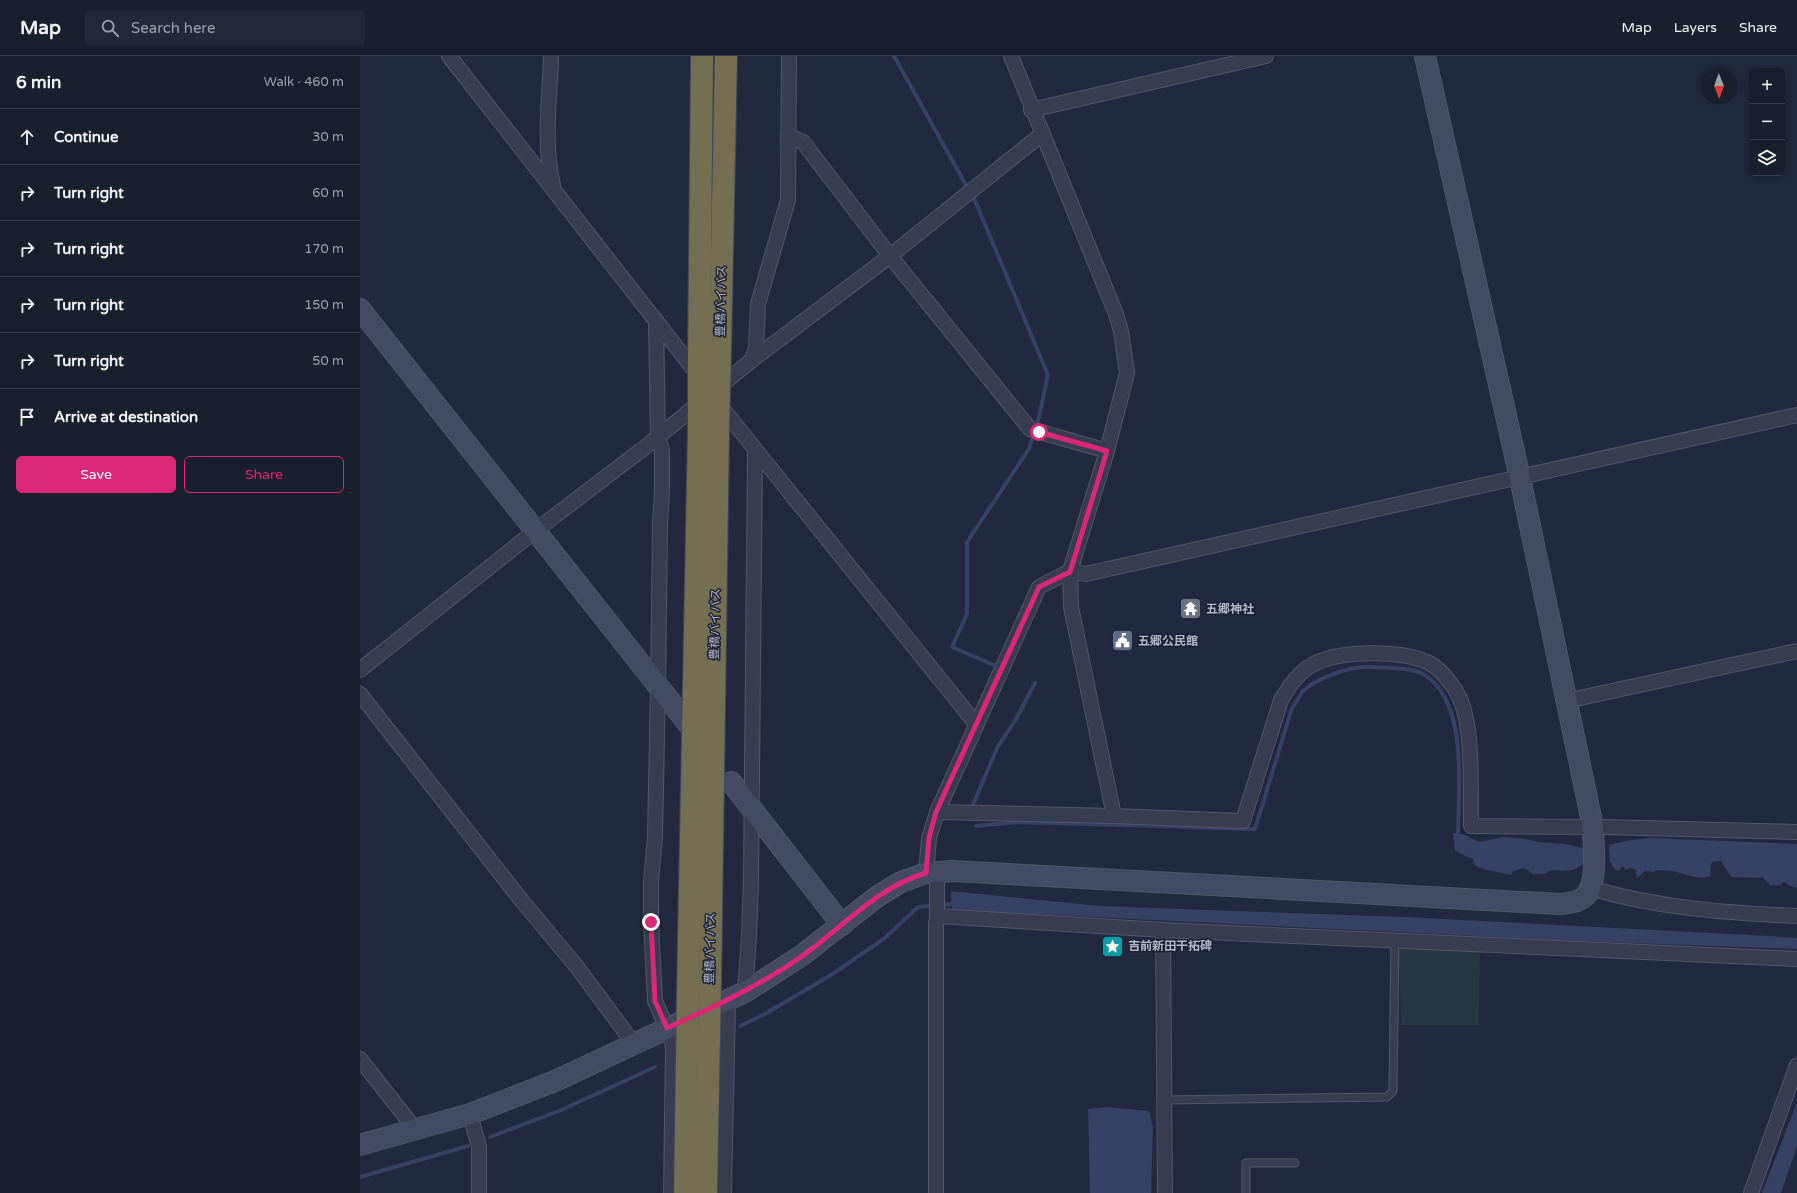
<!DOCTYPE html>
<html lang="en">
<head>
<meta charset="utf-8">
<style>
	:root { --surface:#1a1f2e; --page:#232736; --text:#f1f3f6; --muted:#9fa2aa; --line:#383d4a; --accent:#db2777 }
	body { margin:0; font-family:"Varela Round","Noto Sans JP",sans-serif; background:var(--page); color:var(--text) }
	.controls { position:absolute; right:12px; top:12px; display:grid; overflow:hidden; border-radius:6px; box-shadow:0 2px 10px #0003 }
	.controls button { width:36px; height:36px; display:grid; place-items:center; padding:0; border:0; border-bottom:1px solid var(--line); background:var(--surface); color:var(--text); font:20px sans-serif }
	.compass { position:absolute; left:1341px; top:12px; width:36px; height:36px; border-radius:50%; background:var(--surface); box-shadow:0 2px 10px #0003; rotate:179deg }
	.stop { position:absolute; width:12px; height:12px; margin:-9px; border:3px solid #db2777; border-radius:50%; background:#fff }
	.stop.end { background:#db2777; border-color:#fff; box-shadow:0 1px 4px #0008 }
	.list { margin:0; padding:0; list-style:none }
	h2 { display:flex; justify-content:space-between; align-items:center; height:52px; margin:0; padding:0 16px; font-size:17px }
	h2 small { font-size:13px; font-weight:400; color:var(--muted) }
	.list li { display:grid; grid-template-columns:26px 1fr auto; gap:12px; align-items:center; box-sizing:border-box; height:56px; padding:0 16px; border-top:1px solid var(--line) }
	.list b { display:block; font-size:15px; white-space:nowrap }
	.list em { font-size:13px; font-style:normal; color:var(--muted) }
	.actions { display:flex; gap:8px; padding:12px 16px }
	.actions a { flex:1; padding:9px 0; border:1px solid var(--accent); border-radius:6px; text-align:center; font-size:14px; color:var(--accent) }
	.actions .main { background:var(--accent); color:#fff }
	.icon { flex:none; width:22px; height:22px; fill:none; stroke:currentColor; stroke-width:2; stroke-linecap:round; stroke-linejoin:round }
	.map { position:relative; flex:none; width:1437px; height:1137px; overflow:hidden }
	header { display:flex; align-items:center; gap:24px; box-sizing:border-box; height:56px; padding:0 20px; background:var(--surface); border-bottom:1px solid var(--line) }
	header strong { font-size:19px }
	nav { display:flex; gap:22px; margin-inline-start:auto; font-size:14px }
	.search { width:280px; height:36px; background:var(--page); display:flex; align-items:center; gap:10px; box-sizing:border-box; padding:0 14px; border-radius:6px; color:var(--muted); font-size:15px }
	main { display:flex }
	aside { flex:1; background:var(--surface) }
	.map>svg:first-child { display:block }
	.green { fill:#25373f }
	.water { fill:#354165 }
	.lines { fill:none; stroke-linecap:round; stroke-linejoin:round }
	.stream { stroke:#354165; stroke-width:4 }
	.lane-casing { stroke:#525769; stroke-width:9 }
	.street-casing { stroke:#525769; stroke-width:16 }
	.secondary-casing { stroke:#525769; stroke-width:22 }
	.highway-casing { stroke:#3f4456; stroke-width:24 }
	.lane { stroke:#373c4e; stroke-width:7 }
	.street { stroke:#373c4e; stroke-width:14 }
	.secondary { stroke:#444a61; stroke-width:20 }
	.highway { stroke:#746e53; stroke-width:22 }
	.highway-bridge-casing { stroke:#3f4456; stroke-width:24; stroke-linecap:butt }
	.highway-bridge { stroke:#746e53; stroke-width:22 }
	.route { stroke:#db2777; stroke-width:5 }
	.labels { text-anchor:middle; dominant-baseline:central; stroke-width:3; stroke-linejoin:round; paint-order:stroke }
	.street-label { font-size:12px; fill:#b2b7c9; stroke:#1c2133 }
	.poi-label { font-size:12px; font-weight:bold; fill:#b2b7c9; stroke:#1c2133; text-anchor:start }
</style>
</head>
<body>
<header>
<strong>Map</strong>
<div class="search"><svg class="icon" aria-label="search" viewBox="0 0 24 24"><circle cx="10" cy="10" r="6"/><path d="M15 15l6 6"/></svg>Search here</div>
<nav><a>Map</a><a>Layers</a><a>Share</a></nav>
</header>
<main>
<aside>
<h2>6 min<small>Walk · 460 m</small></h2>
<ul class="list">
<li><svg class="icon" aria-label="ahead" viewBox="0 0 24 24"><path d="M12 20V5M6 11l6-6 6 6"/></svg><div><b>Continue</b></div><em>30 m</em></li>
<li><svg class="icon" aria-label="right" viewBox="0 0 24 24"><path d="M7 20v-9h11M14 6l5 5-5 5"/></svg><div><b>Turn right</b></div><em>60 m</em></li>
<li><svg class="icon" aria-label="right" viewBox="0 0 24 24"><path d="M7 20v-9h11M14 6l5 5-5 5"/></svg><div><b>Turn right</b></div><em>170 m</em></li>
<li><svg class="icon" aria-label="right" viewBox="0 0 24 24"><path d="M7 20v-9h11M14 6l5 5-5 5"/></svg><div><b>Turn right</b></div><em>150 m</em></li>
<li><svg class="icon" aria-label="right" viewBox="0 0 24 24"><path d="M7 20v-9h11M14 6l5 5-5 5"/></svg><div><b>Turn right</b></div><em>50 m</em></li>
<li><svg class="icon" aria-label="arrive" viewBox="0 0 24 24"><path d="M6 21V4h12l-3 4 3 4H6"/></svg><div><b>Arrive at destination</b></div></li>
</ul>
<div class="actions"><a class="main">Save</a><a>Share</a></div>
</aside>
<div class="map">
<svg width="1437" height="1137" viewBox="0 0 1437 1137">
	<rect width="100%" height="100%" fill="#22293e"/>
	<path class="green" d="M1045,890l75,3 -1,76h-78l-2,-74z"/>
	<g class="water">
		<path d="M1093,777l10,1 16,8 24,-5 23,2 12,3 27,2 18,4 4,4 -3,12 -11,6 -11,1 -10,-1 -8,4h-11l-9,-6 -11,3 -2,4 -28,-6 -9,-4 -1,-6 -18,-8z"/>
		<path d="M1291,782l146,6v44l-4,-1 -10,-5 -2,3 -10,1 -8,-8 -32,-1 -10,-16 -9,1 -2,6 1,8c-13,4 -23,-1 -35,-4 -6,-2 -14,-1 -20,-2l-2,2 -9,-1 -8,7 -1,-8 -6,-2 -4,2 -3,-3h-2l-1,4 -5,-1 -5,-9 -1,-16 22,-5z"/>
		<path d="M591,835l149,15 305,11 364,19 28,2v11l-222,-8 -623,-31z"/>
		<path d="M1437,1046v44l-16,47h-19z"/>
		<path d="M747,1051l42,4 4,16 -2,66h-61l-2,-84z"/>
	</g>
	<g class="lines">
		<g class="stream">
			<path d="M534,0l82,147 72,172 -9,42 -10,32 -62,93v72l-15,33 44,19"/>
			<path d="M612,751l26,-61 17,-25 20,-38"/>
			<path d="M616,770l42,-4 237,7 37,-121c4,-5 7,-11 10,-16 14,-14 48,-26 67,-25 16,1 40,0 54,7 46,26 35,115 35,160l2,5"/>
			<path d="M380,970l23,-11 68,-40 54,-37 33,-31 34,-3"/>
			<path d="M130,1081l69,-26 96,-44"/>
			<path d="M0,1121l108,-31"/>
		</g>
		<defs>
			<g id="lane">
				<path d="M804,1044l223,-3 6,-6 2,-151"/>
				<path d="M886,1137v-30h49"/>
			</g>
			<g id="street">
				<path d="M89,0l250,320"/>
				<path d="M191,0c-1,42 -8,88 2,129"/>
				<path d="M671,54l235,-54"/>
				<path d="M428,80l15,6 87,114 140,173 77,22"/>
				<path d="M296,264l2,117 4,13v42l-2,33 -2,163 -3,149 -4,44v41l4,79 12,27 6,18 -2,147"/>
				<path d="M392,304l4,-12 2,-44 30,-104 1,-144"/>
				<path d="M358,347l258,321"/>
				<path d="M0,614l175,-139 113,-86 104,-85 138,-104 152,-122"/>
				<path d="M0,638l162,207 55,66 57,77"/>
				<path d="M1206,645l231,-50"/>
				<path d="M577,756l177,4 129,5 38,-121c8,-14 19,-30 35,-37 27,-13 87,-13 113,0 12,6 26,24 31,36 14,31 10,93 11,127l131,1 195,5"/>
				<path d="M754,760l-43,-209 -1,-36 16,3 711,-159"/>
				<path d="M566,817l3,-35 8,-26 102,-225 31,-16 37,-120 20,-78 -6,-42 -5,-17 -105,-258"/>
				<path d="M1230,832c67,20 137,25 207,28"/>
				<path d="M577,860v-45"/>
				<path d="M803,874l2,263"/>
				<path d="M385,936l4,-55 2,-58 4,-429"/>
				<path d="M0,1003l55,70"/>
				<path d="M110,1058l9,33v46"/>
				<path d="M364,1137l4,-192"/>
				<path d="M576,1137v-269l1,-8 226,14 634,29"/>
				<path d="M1391,1137l46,-128"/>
			</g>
			<g id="secondary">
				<path d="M0,253l329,416"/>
				<path d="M371,726l111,143"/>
				<path d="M0,1089l110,-31 85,-33 190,-89 56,-36 77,-60 23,-14 25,-9 27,-2 607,33c8,-1 17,-1 24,-7 15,-13 9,-52 9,-70l-73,-349 -95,-422"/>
			</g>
			<g id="highway">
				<path d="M360,298l6,-298"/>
				<path d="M339,301l3,-301"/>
				<path d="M350,932l8,-556"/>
				<path d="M328,933l11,-562"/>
			</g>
		</defs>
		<use href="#lane" class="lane-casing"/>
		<use href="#street" class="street-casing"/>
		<use href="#secondary" class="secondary-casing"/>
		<use href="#highway" class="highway-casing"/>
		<use href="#lane" class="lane"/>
		<use href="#street" class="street"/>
		<use href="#secondary" class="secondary"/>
		<use href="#highway" class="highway"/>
		<defs>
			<g id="highway-bridge">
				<path d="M339,371v-70"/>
				<path d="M358,376l2,-78"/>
				<path d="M325,1137l3,-204"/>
				<path d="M346,1137l4,-205"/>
			</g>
		</defs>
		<use href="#highway-bridge" class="highway-bridge-casing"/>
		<use href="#highway-bridge" class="highway-bridge"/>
	</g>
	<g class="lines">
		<path class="route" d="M291,866l4,79 12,27c47,-21 92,-42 134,-71 41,-29 76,-70 125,-84l3,-35 7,-26 103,-225 31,-15 37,-121 -68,-19"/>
	</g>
	<defs>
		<symbol id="temple-square" viewBox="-11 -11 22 22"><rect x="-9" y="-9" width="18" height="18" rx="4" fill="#6b7280" stroke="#1c2133"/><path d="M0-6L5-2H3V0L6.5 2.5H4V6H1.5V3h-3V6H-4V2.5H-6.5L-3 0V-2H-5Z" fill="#fff"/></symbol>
		<symbol id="civic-square" viewBox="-11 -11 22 22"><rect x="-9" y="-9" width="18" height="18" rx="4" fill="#5c6f8a" stroke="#1c2133"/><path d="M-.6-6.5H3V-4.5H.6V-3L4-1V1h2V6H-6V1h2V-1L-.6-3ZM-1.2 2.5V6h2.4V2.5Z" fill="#fff"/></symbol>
		<symbol id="sight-square" viewBox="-11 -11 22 22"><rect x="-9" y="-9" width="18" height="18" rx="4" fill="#0f9aa8" stroke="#1c2133"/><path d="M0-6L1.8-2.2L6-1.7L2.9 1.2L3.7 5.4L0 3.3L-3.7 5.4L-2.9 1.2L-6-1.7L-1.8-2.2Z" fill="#fff"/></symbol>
	</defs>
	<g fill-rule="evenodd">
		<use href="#temple-square" x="818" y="540" width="25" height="25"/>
		<use href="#civic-square" x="750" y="572" width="25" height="25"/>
		<use href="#sight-square" x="740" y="878" width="25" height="25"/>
	</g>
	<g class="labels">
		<g class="street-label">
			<text transform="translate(361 245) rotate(-89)">豊橋バイパス</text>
			<text transform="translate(355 568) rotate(-89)">豊橋バイパス</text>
			<text transform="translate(350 892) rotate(-89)">豊橋バイパス</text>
		</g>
		<g class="poi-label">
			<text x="846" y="553">五郷神社</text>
			<text x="778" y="585">五郷公民館</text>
			<text x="768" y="890">吉前新田干拓碑</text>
		</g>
	</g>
</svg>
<div class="controls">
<button>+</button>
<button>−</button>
<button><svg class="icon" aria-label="layers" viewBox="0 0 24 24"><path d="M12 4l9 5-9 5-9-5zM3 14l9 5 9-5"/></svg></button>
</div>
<svg class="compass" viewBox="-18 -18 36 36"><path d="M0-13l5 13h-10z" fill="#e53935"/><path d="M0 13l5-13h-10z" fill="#9fa2aa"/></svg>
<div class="stop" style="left:679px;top:376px"></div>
<div class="stop end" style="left:291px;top:866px"></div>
</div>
</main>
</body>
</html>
